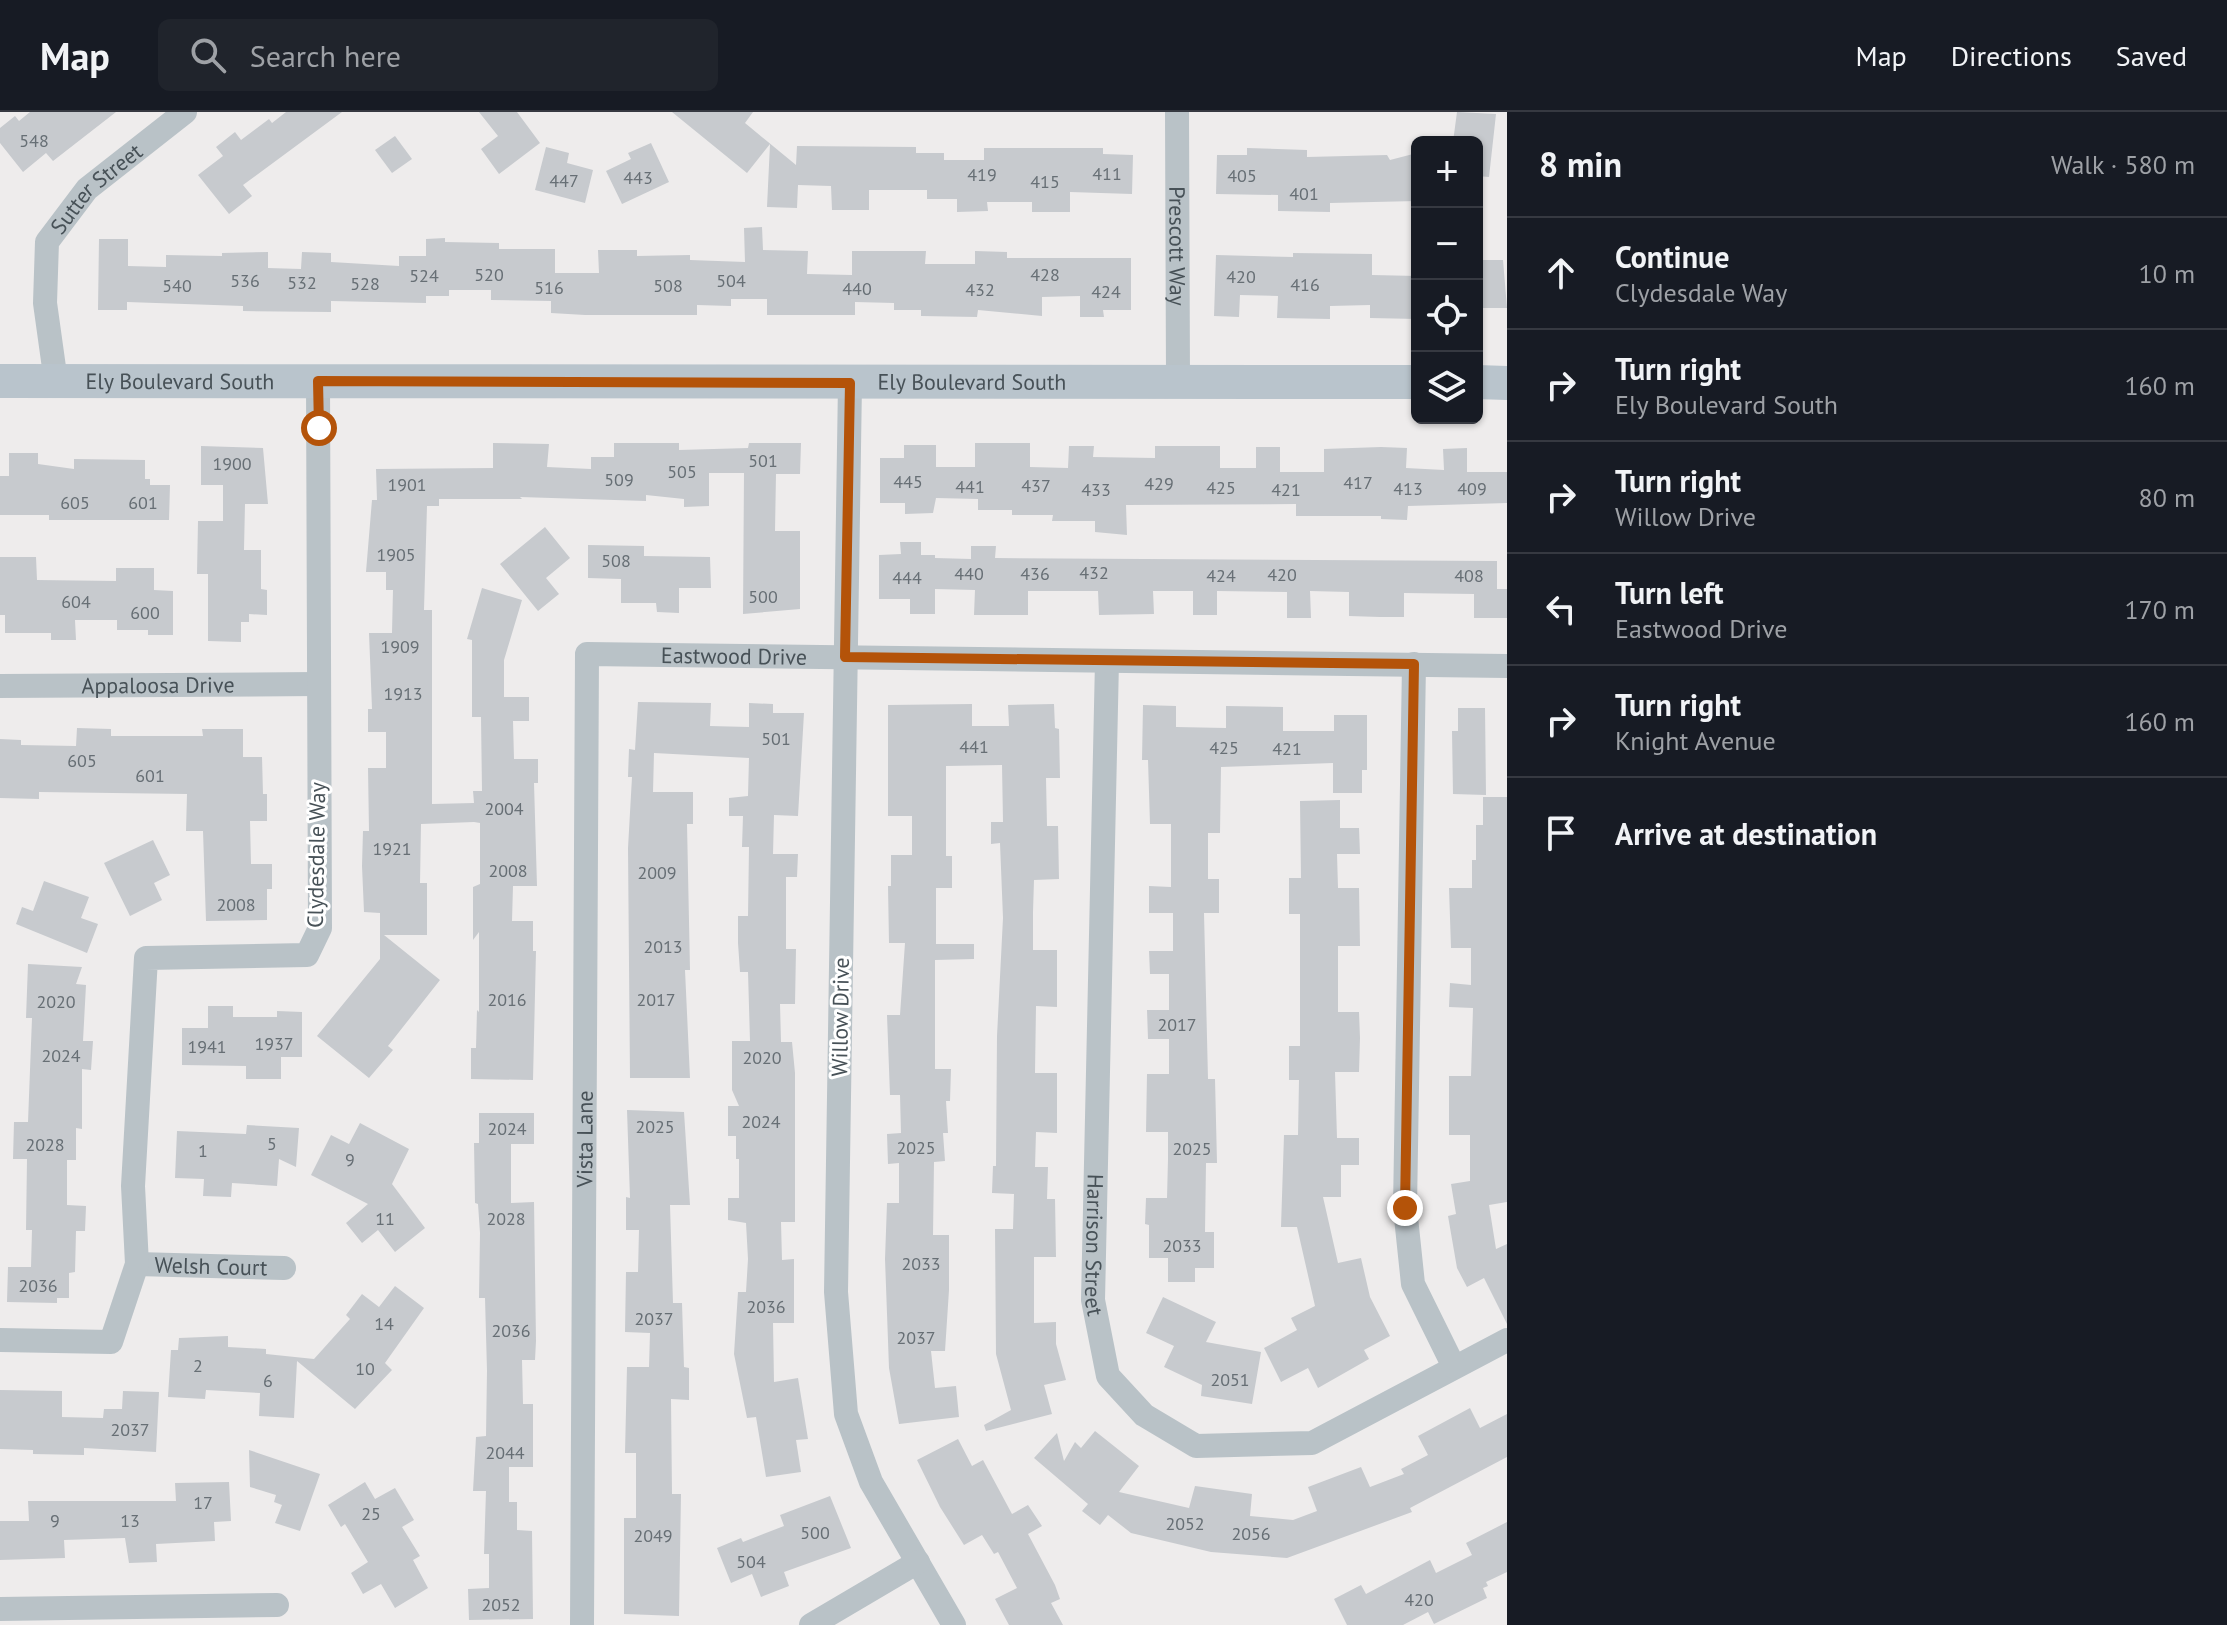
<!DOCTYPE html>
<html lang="en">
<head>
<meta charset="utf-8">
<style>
	:root { --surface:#171b24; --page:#20242c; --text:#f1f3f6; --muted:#9ea1a6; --line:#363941 }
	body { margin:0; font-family:"PT Sans",sans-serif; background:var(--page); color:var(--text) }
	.controls { position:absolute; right:24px; top:24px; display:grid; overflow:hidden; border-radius:12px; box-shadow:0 2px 6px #0004 }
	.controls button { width:72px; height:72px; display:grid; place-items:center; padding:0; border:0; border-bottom:2px solid var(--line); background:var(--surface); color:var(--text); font:40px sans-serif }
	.stop { position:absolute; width:24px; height:24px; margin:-18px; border:6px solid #b45309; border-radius:50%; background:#fff }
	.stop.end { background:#b45309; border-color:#fff; box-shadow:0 2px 8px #0008 }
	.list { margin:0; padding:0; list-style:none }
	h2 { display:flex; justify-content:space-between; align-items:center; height:104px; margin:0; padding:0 32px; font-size:34px }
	h2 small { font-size:26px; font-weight:400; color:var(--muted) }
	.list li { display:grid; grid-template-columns:52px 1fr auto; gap:24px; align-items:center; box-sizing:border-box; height:112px; padding:0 32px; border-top:2px solid var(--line) }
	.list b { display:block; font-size:30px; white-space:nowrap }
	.list p { margin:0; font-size:26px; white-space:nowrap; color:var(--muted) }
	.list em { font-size:26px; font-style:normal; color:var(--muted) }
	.icon { flex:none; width:44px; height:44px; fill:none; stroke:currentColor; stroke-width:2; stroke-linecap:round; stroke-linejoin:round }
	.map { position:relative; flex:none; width:1507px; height:1513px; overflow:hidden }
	header { display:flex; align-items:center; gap:48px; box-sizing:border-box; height:112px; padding:0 40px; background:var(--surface); border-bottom:2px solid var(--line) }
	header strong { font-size:38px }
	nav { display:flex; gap:44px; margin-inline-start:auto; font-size:28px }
	.search { width:560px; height:72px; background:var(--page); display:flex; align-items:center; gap:20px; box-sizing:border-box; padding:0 28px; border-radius:12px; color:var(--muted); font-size:30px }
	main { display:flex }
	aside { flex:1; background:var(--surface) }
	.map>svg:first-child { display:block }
	.building { fill:#c7cace }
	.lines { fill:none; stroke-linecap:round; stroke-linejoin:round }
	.street { stroke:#b9c2c7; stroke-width:24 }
	.secondary { stroke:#b9c4cc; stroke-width:34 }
	.route { stroke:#b45309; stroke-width:10 }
	.labels { text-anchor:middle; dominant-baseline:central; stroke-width:6; stroke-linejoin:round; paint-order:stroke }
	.number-label { font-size:18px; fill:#676f75 }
	.street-label { font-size:22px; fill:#475157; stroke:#fff }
</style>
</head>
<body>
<header>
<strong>Map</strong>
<div class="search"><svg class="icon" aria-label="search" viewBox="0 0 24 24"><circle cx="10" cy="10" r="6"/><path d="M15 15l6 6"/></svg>Search here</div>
<nav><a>Map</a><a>Directions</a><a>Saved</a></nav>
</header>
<main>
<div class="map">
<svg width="1507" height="1513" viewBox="0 0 1507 1513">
	<rect width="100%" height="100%" fill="#eeecec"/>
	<g class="building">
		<path d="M30,0h86l-63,49 -7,-8 -23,19 -23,-29v-15l15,-12 4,5z"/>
		<path d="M286,0h56l-99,73 9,11 -23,18 -31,-39 25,-19 -7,-9 19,-15 6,8 28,-21 3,4z"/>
		<path d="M479,0h38l23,31 -41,31 -18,-25 17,-13z"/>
		<path d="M672,0h81l-8,11 51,42 1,-19 119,1v6h28v7h40v-12h119v6l30,1 -1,39 -62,-2v20h-38v-10h-45l1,9 -31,1v-13h-30v-9h-58v20h-37l-1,-24 -33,-1 -1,23 -30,-1 3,-63 -23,29z"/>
		<path d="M1457,0l39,2 -7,63 -12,-1v-34h-24z"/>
		<path d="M395,24l17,23 -20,14 -17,-23z"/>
		<path d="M651,31l18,39 -47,22 -16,-33 25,-12 -3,-6z"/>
		<path d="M546,35l23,6 -2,10 26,7 -8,33 -50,-13z"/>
		<path d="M1247,36l60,2v7l80,-2 3,5 27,-7v48l-87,2v9l-52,-1v-16l-62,-1 1,-39h30z"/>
		<path d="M762,115l1,23 45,1 -1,23 45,1v-24h74l-1,13h50v-13l32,1v6h124v52h-28l1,7h-24v-21l-38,1v19l-64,-6 -1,7 -56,-1v-6h-27v-7l-39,-1v13h-88v-16h-36v7l-34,-1v10h-112l-34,-2v-12l-60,-1v-10h-42v6h-23v7l-95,-2v11l-88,-1v-5l-116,-4v8h-29l1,-71h29v27l38,1v-12l56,1v-3l46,-1v16l33,1 1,-17 29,1v9l68,4v-10h27v-17l19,-1v4l54,1v6h56v24h44l-1,-23h39v6l53,-1v5l55,2 -1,-34z"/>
		<path d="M1293,141l79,1v21l45,1v43l-47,-1v-13l-40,1v13l-53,-1 1,-22 -38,-1 -1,22 -25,-1 2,-61 77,2z"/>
		<path d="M1477,148h26l4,48h-30z"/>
		<path d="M493,331l56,1 -2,23 44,2v-12h23v-14h65v7l69,-2 1,-5h52l-1,31h-24l-1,57h25v78l-57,5 1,-141h-35v33l-25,1v-8l-38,-4v6l-126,-4 2,2h-83v7h-12l-3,104h8v194l42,-1 -1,-12h9l-1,-74h-9v-77l-5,-1 15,-51 40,12 -18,60v37h25v24h-16l1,38h24v24h-4l3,103h-24l-1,35h21v30h3l-3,129 -62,-1v-31h5l1,-38 2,2v-80l-6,8v-53l7,-3v-61l-6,-1 -53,2 -1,59h7v52h-43l56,45 -52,66 5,4 -24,28 -52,-42 63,-77v-46l-16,-1 -2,-46 1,-35h6l-1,-63h18v-36h-18v-23h4l-3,-76h23l1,-43h-7v-18h-20l6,-72h5l-1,-31 117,-1z"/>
		<path d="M975,331h55v24l38,1 1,-22h25l-1,11 62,1v-12h65v22h36v-21h24v25h44v-23l57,-2 26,1 -1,20 38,2 -1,-21 24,-1v24h40v31l-99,3 -1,14 -26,-1v-3h-85v-12l-170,1 1,30 -32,-3v-11h-43l1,-6h-41v-5h-34v-11l-42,-1 -3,15 -28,1v-11h-25v-45h24v-13h32v22h39z"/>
		<path d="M201,334l62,2 5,56h-23l-1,46h17v39l6,1v25l-18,-1v8h-8v20l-33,-1v-67h-11l1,-53h25v-36h-22z"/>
		<path d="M9,341h29v11l36,5v-10l71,1v19h5v6h20l-1,35h-120v-5h-49v-39h9z"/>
		<path d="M545,415l25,31 -24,20 13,16 -21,17 -38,-47z"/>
		<path d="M900,430h21v13h14v3l36,1v-13h25l-1,12 502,3v28h10v29h-33v-24l-70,-1v24h-24l-31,-1v-24l-39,-1 1,27h-24v-26l-70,-1v24h-24v-24h-40l1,23 -55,1 -1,-24h-70v24h-54l1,-25 -40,-1v25h-25v-15h-31v-44l22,-1z"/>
		<path d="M588,433l56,1v10l66,1 1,31h-32v25l-22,-1 -1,-9h-35v-24l-33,-1z"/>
		<path d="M0,445h36l1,23 79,1v-13h38v22l19,1v44h-25v-5h-31v-10h-42l1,20h-25v-7h-46v-18h-5z"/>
		<path d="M638,590l73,1 -1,23 39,1v-24l24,1v9h31l-6,103 -24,-1 -1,39h25l-1,23h-11v72h10l-1,55h-15l1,38h11l3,31v149h-14l1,38 12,-1v64h-21l1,59 24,-4 10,61 -12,1 5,32 -35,5 -10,-60 -9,1 -13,-64 4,-62h8l2,-33 -2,-36 -18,-3v-22h11v-39h-3v-23h-8v-30h11l-7,-16v-49h18l-2,-69h-8l-2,-29v-27h10l1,-69h-7l1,-31h-14v-18l19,-2 1,-38 -95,-5 -1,39h40v32h-6l3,146h-5l5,108h-60l-2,-230 4,-71h-4l1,-28 6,1z"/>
		<path d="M972,592v22h37l-1,-21 46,-1 1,24 4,1 1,49h-14l1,48h11l1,53 -25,1 -1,32v38h24v57l-21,-1 -1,67h22v60l-21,-1 -1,35h13l-1,32h8l1,58h-22v66l22,-1v22l10,36 -22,5 8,29 -66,17 -2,-6 27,-15 -15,-56 -1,-125h18l1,-35 -22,-1 1,-27h3l1,-130 6,-118 -3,-75 -9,1v-22h12l-1,-57 -56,1v90h6v32h-16v56h38v15l-39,1v109h16l-1,32h-4l2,32h-5l2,28 -11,1 -1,73h16v55l-4,61h-14l4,37 21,-2 3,31 -60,7 -10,-56 -4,-109 2,-56h12v-40l-11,1 -1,-30 14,-1 -1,-38h-10l-3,-80h13l5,-72h-16l-1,-57h3v-31h21v-39h-24v-111z"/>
		<path d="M1143,593l33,1v21l50,1v-22l57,1v24h51v-16h33v55h-5v23h-29v-30l-112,4 -1,66h-12v46h11v34h-15l4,166h7l2,84h-11l-1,69h9v36h-19v14h-27v-24h-19v-33l-4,-1 1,-26h21l1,-39v-27h-22l1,-58h22v-35h-21l-1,-29h22v-36h-19l-1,-23h24v-38h-24v-27l22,1v-63h-21l-2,-64h-6z"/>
		<path d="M1458,596h27l1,87 -33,-1 -1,-63h6z"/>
		<path d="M77,616l34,1v7h92l-1,-7h41v28h19l1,37h4v27h-17l1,43h21v25h-5v31l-61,1 -3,-90h-17l1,-37 -148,-2v7l-39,-1v-59l21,1v5l55,1z"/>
		<path d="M1483,685h24v405l-18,3 7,44 11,-5v80l-23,-46 -17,9 -10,-19 -9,-52 8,-2 -5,-30 19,-3v-46h-21v-59h22l2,-68 -24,-1 1,-24 21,2v-37h-20l-2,-60h23v-28h4v-35h7z"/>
		<path d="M1340,688v28h19l1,26h-23l1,34h21l1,58h-22v66h21l1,26 -1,34h-24l2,66h22v27h-18v32h-18l15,66 23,-5 9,39 20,39 -26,14 5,9 -51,29 -10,-20 -27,14 -17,-34 33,-18 -6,-12 24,-12 -18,-79h-16l3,-92h14l1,-55h-10v-34h11v-132h-11v-36h12l-1,-77z"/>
		<path d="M153,728l17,35 -16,8 8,17 -32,16 -26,-53z"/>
		<path d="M44,769l45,16 -8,21 17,6 -11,29 -71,-29 6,-17 11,4z"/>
		<path d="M28,852l54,3 -6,17 10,1 -3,56h10l-2,29 -9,-1v60l-6,-1v32h-9v45l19,1 -1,25h-9l-1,41 -6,1v25h-12v5l-50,-1 1,-35h23l1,-37h-6l1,-71h-14l1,-37h14l4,-104h-6z"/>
		<path d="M208,894h25v11h44v-6l25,1v45h-21v22h-35v-13l-64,-1v-37h26z"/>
		<path d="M627,998l57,2 6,93h-20l3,98h9l2,64 5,1v32l-18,-1 1,95h9l-2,122 -55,-2v-96h12v-65h-11l2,-86h22l1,-34 -25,-1 1,-60h12l1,-42h-13v-33l4,1z"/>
		<path d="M479,1001h55v31h-23v59l23,-1 2,139 -1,19h-13l1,44h10v63h-24v35h8v28l15,1 1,88 -64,1 -1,-31 21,-1v-34h-5l2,-63h-13l3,-54 10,-1 1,-65 -2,-73h-6l1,-65 -2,-29 -3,-1 -1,-60h5z"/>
		<path d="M360,1011l49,26 -17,35 33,44 -30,24 -17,-22 -16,13 -16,-20 22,-19 -57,-29 20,-40 18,9z"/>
		<path d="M247,1013l52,3 -3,39 -17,-8 -2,27 -45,-3 -1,14 -28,-1 1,-17 -29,-1 2,-47 69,3z"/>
		<path d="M395,1174l29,22 -39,55 7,7 -37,39 -58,-48 -3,57 -35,-2 1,-23 -54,-3 -1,9 -37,-2 3,-47h7l1,-12 49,-2v11l38,2v5l48,5 36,-40 -4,-4 16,-21 17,13z"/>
		<path d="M1163,1185l53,25 -10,20 55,10 -9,52 -51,-8 1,-11 -38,-18 10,-21 -28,-13z"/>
		<path d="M0,1278l62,1v26l41,1 1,-9h18l1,-18 36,1 -3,60 -72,-4v7l-51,-1v-4l-33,-1z"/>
		<path d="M1470,1296l10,20 27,-14v43l-97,51 2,4 -125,46 -76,-6 -80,-19 -23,-18 -8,10 -18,-14 6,-7 -54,-46 23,-25 7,28 11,-19 6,6 14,-17 44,35 -20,26 70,16 6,-22 57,8 -2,22 43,4 24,-9 -9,-24 53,-20 9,20 34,-13 -3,-5 27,-14 -10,-19z"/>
		<path d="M958,1327l14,27 11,-6 29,54 16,-9 14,21 -14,8 27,51 5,14 -9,4 12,22h-54l-14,-26 22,-11 -19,-36 -4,2 -12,-19 -18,10 -24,-38 -23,-47z"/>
		<path d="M249,1338l71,24 -20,57 -25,-8 7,-18 -8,-3 2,-7 -26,-8z"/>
		<path d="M229,1370l2,39 -17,1 1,19 -59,3 1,18 -28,1 -4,-25 -61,2 1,18 -65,2v-39h29l-1,-20h148l-1,-18z"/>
		<path d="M365,1370l10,17 20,-11 19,32 -12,7 18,29 -7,4 15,28 -33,20 -14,-24 -18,10 -12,-21 17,-11 -23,-38 -4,3 -13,-22z"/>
		<path d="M830,1384l21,52 -67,24 5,14 -28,11 -9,-23 -21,9 -14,-35 24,-10 2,4 41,-16 -4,-11z"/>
		<path d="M1507,1410v50l-21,10 2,4 -5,2 4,10 -53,26 -6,-12 -25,13h-56l-13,-26 27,-14 5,9 64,-34 6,13 36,-18 -6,-12z"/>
	</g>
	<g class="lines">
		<g class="street">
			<path id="s1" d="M1177,0l1,267"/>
			<path id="s2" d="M56,270l-11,-79 2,-61 40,-53 98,-77"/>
			<path d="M850,271l-14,909 10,122 25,68 83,143"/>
			<path id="s3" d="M1107,549l-14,639 15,76 36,39 52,31 116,-3 195,-103"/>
			<path d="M1414,552l-9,544 8,76 41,83"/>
			<path id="s4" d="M0,574l318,-2"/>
			<path id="s5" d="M137,1152l147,4"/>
			<path d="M0,1228l111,2 26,-78 -4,-78 13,-228 161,-3 13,-27 -2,-547"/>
			<path d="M0,1497l277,-4"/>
			<path id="s6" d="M582,1513l5,-971 920,12"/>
			<path d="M811,1513l107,-63"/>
		</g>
		<g class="secondary">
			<path id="s7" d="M0,269l1417,1"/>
			<path d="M1477,270l30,1"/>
		</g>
	</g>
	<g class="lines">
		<path class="route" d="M319,316l-1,-47 532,2 -5,274 569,7 -9,544"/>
	</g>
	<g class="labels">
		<g class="number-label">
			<text x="34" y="28">548</text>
			<text x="1107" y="61">411</text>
			<text x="982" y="62">419</text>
			<text x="1242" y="63">405</text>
			<text x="638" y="65">443</text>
			<text x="564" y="68">447</text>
			<text x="1045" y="69">415</text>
			<text x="1304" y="81">401</text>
			<text x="489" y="162">520</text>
			<text x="1045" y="162">428</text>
			<text x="424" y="163">524</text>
			<text x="1241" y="164">420</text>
			<text x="245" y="168">536</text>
			<text x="731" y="168">504</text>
			<text x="302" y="170">532</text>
			<text x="365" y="171">528</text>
			<text x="1305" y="172">416</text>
			<text x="177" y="173">540</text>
			<text x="668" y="173">508</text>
			<text x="549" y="175">516</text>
			<text x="857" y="176">440</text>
			<text x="980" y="177">432</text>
			<text x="1106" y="179">424</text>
			<text x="763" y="348">501</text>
			<text x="232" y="351">1900</text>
			<text x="682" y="359">505</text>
			<text x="619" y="367">509</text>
			<text x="908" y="369">445</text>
			<text x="1358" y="370">417</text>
			<text x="1159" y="371">429</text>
			<text x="407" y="372">1901</text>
			<text x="1036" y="373">437</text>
			<text x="970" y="374">441</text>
			<text x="1221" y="375">425</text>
			<text x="1408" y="376">413</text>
			<text x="1472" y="376">409</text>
			<text x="1096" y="377">433</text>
			<text x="1286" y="377">421</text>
			<text x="75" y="390">605</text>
			<text x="143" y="390">601</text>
			<text x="396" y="442">1905</text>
			<text x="616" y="448">508</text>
			<text x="1094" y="460">432</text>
			<text x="969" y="461">440</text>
			<text x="1035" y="461">436</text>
			<text x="1282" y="462">420</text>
			<text x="1221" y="463">424</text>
			<text x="1469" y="463">408</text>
			<text x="907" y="465">444</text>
			<text x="763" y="484">500</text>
			<text x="76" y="489">604</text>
			<text x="145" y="500">600</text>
			<text x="400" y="534">1909</text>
			<text x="403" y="581">1913</text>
			<text x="776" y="626">501</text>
			<text x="974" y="634">441</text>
			<text x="1224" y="635">425</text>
			<text x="1287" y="636">421</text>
			<text x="82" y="648">605</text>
			<text x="150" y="663">601</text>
			<text x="504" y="696">2004</text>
			<text x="392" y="736">1921</text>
			<text x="508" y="758">2008</text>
			<text x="657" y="760">2009</text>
			<text x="236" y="792">2008</text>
			<text x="663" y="834">2013</text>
			<text x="507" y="887">2016</text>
			<text x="656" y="887">2017</text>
			<text x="56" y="889">2020</text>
			<text x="1177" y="912">2017</text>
			<text x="274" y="931">1937</text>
			<text x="207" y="934">1941</text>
			<text x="61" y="943">2024</text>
			<text x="762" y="945">2020</text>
			<text x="761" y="1009">2024</text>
			<text x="655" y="1014">2025</text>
			<text x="507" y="1016">2024</text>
			<text x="272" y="1031">5</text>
			<text x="45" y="1032">2028</text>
			<text x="916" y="1035">2025</text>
			<text x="1192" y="1036">2025</text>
			<text x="203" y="1038">1</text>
			<text x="350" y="1047">9</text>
			<text x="385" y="1106">11</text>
			<text x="506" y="1106">2028</text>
			<text x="1182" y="1133">2033</text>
			<text x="921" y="1151">2033</text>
			<text x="38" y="1173">2036</text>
			<text x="766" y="1194">2036</text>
			<text x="654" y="1206">2037</text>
			<text x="384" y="1211">14</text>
			<text x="511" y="1218">2036</text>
			<text x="916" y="1225">2037</text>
			<text x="198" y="1253">2</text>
			<text x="365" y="1256">10</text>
			<text x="1230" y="1267">2051</text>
			<text x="268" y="1268">6</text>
			<text x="130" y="1317">2037</text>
			<text x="505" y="1340">2044</text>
			<text x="203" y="1390">17</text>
			<text x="371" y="1401">25</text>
			<text x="55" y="1408">9</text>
			<text x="130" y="1408">13</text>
			<text x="1185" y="1411">2052</text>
			<text x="815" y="1420">500</text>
			<text x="1251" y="1421">2056</text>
			<text x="653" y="1423">2049</text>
			<text x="751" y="1449">504</text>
			<text x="1419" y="1487">420</text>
			<text x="501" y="1492">2052</text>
		</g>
		<g class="street-label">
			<text stroke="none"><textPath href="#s2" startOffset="214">Sutter Street</textPath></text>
			<text stroke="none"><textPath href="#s1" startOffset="134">Prescott Way</textPath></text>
			<text stroke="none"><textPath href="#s7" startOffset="972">Ely Boulevard South</textPath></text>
			<text stroke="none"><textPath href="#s7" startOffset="180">Ely Boulevard South</textPath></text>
			<text stroke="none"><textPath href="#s6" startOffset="1118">Eastwood Drive</textPath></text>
			<text stroke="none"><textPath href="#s4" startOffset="158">Appaloosa Drive</textPath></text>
			<text transform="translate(316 743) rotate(-89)">Clydesdale Way</text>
			<text transform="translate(840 905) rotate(-89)">Willow Drive</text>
			<text stroke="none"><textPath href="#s6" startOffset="486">Vista Lane</textPath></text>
			<text stroke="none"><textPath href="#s3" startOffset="584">Harrison Street</textPath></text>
			<text stroke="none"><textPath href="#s5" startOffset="74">Welsh Court</textPath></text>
		</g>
	</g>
</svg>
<div class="controls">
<button>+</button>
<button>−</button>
<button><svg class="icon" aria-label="locate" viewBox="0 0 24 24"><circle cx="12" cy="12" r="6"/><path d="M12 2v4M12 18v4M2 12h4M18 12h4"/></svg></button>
<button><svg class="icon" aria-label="layers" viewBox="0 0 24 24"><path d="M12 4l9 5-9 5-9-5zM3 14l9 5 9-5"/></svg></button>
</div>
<div class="stop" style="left:319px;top:316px"></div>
<div class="stop end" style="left:1405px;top:1096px"></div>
</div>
<aside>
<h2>8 min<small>Walk · 580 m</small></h2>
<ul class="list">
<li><svg class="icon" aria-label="ahead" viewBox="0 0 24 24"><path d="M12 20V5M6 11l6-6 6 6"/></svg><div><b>Continue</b><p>Clydesdale Way</p></div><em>10 m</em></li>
<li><svg class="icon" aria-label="right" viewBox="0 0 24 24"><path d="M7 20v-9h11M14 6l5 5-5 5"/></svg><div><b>Turn right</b><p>Ely Boulevard South</p></div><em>160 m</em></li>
<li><svg class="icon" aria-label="right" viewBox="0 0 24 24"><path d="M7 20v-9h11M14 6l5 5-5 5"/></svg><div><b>Turn right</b><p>Willow Drive</p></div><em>80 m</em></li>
<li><svg class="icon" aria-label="left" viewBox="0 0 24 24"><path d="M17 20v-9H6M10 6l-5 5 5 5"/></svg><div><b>Turn left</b><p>Eastwood Drive</p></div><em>170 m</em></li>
<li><svg class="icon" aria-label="right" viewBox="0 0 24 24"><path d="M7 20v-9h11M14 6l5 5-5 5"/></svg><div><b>Turn right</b><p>Knight Avenue</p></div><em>160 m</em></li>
<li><svg class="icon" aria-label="arrive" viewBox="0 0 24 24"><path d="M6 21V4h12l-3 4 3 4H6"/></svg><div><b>Arrive at destination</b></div></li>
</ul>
</aside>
</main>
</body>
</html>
